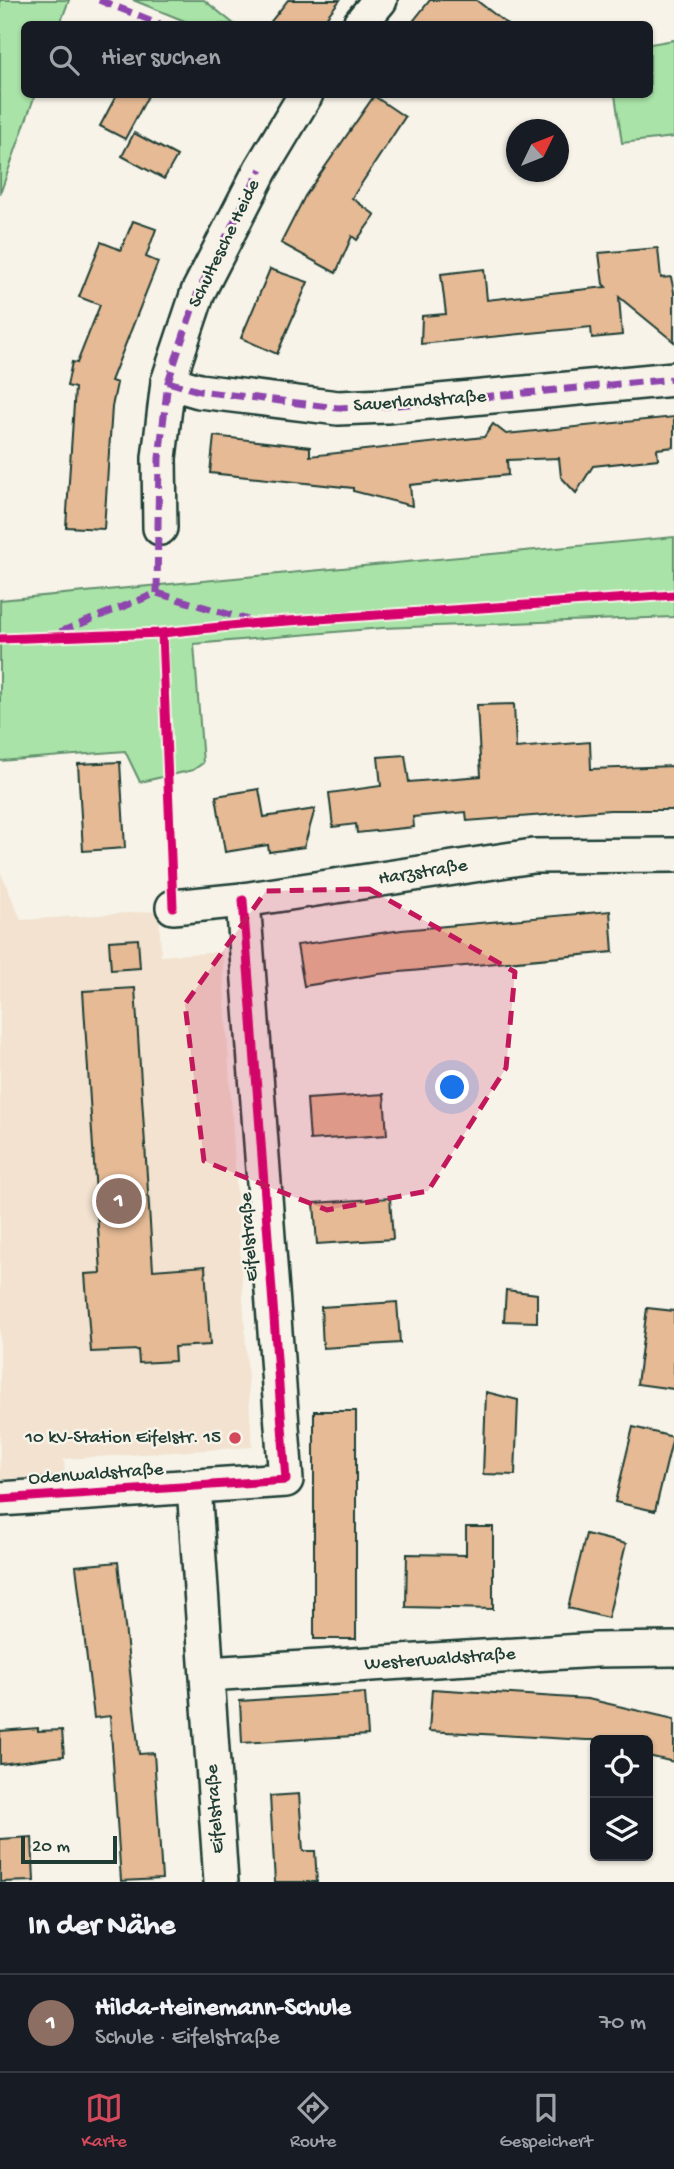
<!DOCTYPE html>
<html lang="de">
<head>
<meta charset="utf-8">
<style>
	:root { --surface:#171b24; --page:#20242c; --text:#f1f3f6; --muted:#9ea1a6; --line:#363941; --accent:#d1495b }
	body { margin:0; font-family:"Gochi Hand",sans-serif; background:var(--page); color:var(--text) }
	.controls { position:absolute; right:21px; bottom:21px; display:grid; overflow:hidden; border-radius:10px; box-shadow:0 2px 5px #0004 }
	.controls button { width:63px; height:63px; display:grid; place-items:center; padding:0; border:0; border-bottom:2px solid var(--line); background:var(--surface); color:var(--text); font:35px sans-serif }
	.compass { position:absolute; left:506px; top:119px; width:63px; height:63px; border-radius:50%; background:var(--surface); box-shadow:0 2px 5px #0004; rotate:47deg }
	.scale { position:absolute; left:21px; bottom:18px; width:96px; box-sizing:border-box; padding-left:7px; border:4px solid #1f3d34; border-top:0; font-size:19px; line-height:24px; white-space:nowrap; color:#1f3d34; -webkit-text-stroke:5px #f7f3e8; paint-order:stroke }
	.you { position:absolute; left:453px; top:1088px; width:24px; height:24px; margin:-18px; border:5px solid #fff; border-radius:50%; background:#1a73e8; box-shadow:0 0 0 10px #1a73e833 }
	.badge { display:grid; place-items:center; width:46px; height:46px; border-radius:50%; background:var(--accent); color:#fff; font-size:23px; font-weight:700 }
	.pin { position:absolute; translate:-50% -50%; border:4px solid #fff; box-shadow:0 2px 7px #0006 }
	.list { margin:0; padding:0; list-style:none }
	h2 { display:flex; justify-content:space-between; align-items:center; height:91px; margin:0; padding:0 28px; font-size:30px }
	h2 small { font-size:23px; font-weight:400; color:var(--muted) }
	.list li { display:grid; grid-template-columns:46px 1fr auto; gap:21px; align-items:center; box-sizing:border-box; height:98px; padding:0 28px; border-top:2px solid var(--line) }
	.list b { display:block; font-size:26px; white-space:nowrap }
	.list p { margin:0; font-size:23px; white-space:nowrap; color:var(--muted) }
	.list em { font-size:23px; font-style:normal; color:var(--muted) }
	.icon { flex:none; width:38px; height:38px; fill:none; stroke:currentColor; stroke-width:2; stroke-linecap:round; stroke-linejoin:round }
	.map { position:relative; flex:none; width:674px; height:1882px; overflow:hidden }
	.search { position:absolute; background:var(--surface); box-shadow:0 2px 5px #0004; left:21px; right:21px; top:21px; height:77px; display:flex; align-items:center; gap:18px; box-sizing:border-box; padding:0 24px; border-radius:10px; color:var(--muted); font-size:26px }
	.sheet { height:189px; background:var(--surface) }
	nav { display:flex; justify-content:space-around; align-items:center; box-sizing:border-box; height:98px; border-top:2px solid var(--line); background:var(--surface); font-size:19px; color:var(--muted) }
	nav a { display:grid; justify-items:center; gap:4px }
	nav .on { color:var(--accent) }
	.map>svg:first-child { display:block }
	.built { fill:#f2e2cf }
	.green { fill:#a9e3a7; stroke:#64906e; stroke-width:2 }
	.building { fill:#e5ba95; stroke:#1f3d34; stroke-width:2 }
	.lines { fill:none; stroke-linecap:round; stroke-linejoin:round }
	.street-casing { stroke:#1f3d34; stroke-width:38 }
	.street { stroke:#f7f3e8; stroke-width:33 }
	.quiet { stroke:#8e44ad; stroke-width:7; stroke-dasharray:14 7; stroke-linecap:butt }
	.cycleway-casing { stroke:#f7f3e8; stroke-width:13 }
	.cycleway { stroke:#d6006c; stroke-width:9 }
	.marked { fill:#c2185b; fill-opacity:0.2; stroke:#c2185b; stroke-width:5; stroke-dasharray:14 9; stroke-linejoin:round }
	.poi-dot { fill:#d1495b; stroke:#f7f3e8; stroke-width:2.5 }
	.labels { text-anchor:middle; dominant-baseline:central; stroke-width:5; stroke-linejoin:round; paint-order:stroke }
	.street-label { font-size:19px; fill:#1f3d34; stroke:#f7f3e8 }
	.poi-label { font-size:19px; fill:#1f3d34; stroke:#f7f3e8; text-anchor:end }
</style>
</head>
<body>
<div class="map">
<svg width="674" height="1882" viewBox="0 0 674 1882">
	<rect width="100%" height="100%" fill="#f7f3e8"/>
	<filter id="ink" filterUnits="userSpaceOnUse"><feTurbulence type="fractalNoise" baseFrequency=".0143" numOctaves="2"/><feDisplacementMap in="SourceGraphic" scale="14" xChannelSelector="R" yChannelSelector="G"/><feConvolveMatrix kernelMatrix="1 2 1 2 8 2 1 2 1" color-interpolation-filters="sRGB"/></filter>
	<g filter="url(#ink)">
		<path class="built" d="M0,871l21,49 138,-9 2,45 61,-4 30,495 -188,12 1,17 -65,3z"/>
		<g class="green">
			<path d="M0,0h69l-9,24h-36v70l11,1 -35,99z"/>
			<path d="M133,0h71l30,24h-42z"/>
			<path d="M674,40v97l-52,6 -7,-48 35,-1v-50z"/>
			<path d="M674,537v80l-292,11 -188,16 9,119 -10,7 -53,12 -15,-31 -125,10v-161z"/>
		</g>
		<g class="building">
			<path d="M288,0h52l-19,24h-52z"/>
			<path d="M430,0h46l31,24h-96z"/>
			<path d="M117,94h32l-24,45 -25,-13z"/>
			<path d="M374,96l31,21 -53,81 23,17 -18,25 -5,-4 -16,37 -55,-30 24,-47z"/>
			<path d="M134,133l43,23 -13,23 -42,-23z"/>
			<path d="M133,221l23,8 -10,28 12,5 -47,119 6,2 -5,24 -8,122 -38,-2 9,-139 -8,-2 5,-24 5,1 23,-58 -21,-8 22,-55 20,8z"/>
			<path d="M658,248l3,30 10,-1 3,15v50l-55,-45 3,38 -30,3 -1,-11 -170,17 1,-28 24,-2 -5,-40 43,-5 3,31 119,-13 -3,-3 -4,-31z"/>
			<path d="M270,269l38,13 -31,72 -36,-16z"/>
			<path d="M674,417v30l-17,2 1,10 -65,7 -17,27 -15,-16 -2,-19 -52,2 1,15 -98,10 2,21 -59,-15v-3l-143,-15 4,-37 96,11v9l174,-19 9,-13 13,10z"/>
			<path d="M514,704l2,44 74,-6 1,27 83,-3v44h-64l-143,11 -1,-9 -53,5 1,10 -29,3 -28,3 -1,-9 -23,3 -4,-34 52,-7 -3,-29 27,-2 4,27 72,-6 -4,-71z"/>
			<path d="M120,762l5,86 -42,3 -5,-87z"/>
			<path d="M259,789l5,28 51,-8 -11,38 -35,5 -1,-7 -43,7 -9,-56z"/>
			<path d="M610,911l3,41 -234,22 -75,12 -7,-41 105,-15z"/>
			<path d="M138,939l2,29 -29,2 -2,-29z"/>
			<path d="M135,988l18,282 52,-4 5,79 -36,2 1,14 -36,2 -1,-13 -47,2 -6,-78 16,-1 -18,-282z"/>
			<path d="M384,1094l3,41 -77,5 -3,-41z"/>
			<path d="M390,1198l3,41 -76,5 -3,-41z"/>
			<path d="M506,1290l31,4v28l-33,-1z"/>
			<path d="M397,1302l3,41 -77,5 -2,-41z"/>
			<path d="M647,1308l27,3v78l-37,-5z"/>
			<path d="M486,1392l32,8 -3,75 -32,-1z"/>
			<rect x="314" y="1411" width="42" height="228"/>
			<path d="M633,1427l40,10 -18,74 -40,-9z"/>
			<path d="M466,1527h27v82l-87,-2 1,-53 59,1z"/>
			<path d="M586,1534l40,10 -18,74 -40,-10z"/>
			<path d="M118,1562l21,192 15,-1 8,126 -41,2 -11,-165 -16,2 -18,-152z"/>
			<path d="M432,1689l156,10 86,20v43l-26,-6v-16h-62l-157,-9z"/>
			<path d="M365,1693l3,42 -126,8 -2,-42z"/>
			<path d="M38,1728v3l24,-1 2,26 -64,8v-33z"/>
			<path d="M299,1794l4,57h12l2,31h-42l-5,-86z"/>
			<path d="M32,1837l2,44 -34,1v-43z"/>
		</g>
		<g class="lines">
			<defs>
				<g id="street">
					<path d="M360,24l20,-24"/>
					<path d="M168,382l31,9 139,17 48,-2 288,-27"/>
					<path d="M160,528l-1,-70 9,-76 30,-90 63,-123 45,-75"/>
					<path d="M173,907l70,-7 290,-44 141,-1"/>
					<path d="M194,1486l27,396"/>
					<path d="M0,1499l286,-19 -43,-580"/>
					<path d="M207,1674l390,-24 77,-1"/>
				</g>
			</defs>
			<use href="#street" class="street-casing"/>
			<use href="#street" class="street"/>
			<g class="quiet">
				<path d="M99,0l61,24"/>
				<path d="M168,382l31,9 139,17 48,-2 288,-27"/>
				<path d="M157,593l2,-135 9,-76 30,-90 63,-123"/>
				<path d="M60,632l97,-39 91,27"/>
			</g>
			<defs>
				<g id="cycleway">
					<path d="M162,633l11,274"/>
					<path d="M0,639l162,-6 97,-10 415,-28"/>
					<path d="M0,1499l286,-19 -43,-580"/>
				</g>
			</defs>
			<use href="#cycleway" class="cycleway-casing"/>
			<use href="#cycleway" class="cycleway"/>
		</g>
	</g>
	<path class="marked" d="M369,889l146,83 -9,96 -78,123 -101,19 -123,-49 -19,-157 81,-113z"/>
	<circle class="poi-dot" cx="235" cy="1438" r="7"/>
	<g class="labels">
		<g class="street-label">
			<text transform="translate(225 244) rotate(-64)">Schultesche Heide</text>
			<text transform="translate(420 402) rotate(-4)">Sauerlandstraße</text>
			<text transform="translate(423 873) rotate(-9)">Harzstraße</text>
			<text transform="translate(250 1237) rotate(-94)">Eifelstraße</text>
			<text transform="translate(96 1475) rotate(-4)">Odenwaldstraße</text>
			<text transform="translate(440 1660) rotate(-4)">Westerwaldstraße</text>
			<text transform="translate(216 1809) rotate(-94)">Eifelstraße</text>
		</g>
		<g class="poi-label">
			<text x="221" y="1438">10 kV-Station Eifelstr. 15</text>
		</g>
	</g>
</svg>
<div class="controls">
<button><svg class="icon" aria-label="locate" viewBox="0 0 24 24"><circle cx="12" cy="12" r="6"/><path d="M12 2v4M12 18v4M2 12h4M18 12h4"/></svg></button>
<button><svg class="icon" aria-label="layers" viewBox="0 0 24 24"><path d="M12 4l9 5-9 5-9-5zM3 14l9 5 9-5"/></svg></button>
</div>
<svg class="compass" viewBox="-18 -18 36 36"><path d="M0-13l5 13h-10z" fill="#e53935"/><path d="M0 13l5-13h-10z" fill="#9ea1a6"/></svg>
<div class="scale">20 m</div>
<div class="you"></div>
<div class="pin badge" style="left:119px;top:1201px;background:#8d6e63">1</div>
<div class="search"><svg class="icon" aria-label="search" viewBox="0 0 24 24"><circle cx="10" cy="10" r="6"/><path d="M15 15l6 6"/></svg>Hier suchen</div>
</div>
<section class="sheet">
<h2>In der Nähe<small></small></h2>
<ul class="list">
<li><span class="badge" style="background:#8d6e63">1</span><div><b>Hilda-Heinemann-Schule</b><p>Schule · Eifelstraße</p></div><em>70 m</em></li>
</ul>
</section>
<nav>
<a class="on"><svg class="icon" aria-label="map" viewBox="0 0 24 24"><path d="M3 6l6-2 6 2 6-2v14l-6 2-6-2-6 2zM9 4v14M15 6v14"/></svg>Karte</a>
<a><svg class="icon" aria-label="directions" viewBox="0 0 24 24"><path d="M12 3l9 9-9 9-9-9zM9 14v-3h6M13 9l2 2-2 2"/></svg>Route</a>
<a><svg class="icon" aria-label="saved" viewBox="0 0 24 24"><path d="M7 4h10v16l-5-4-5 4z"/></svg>Gespeichert</a>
</nav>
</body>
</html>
